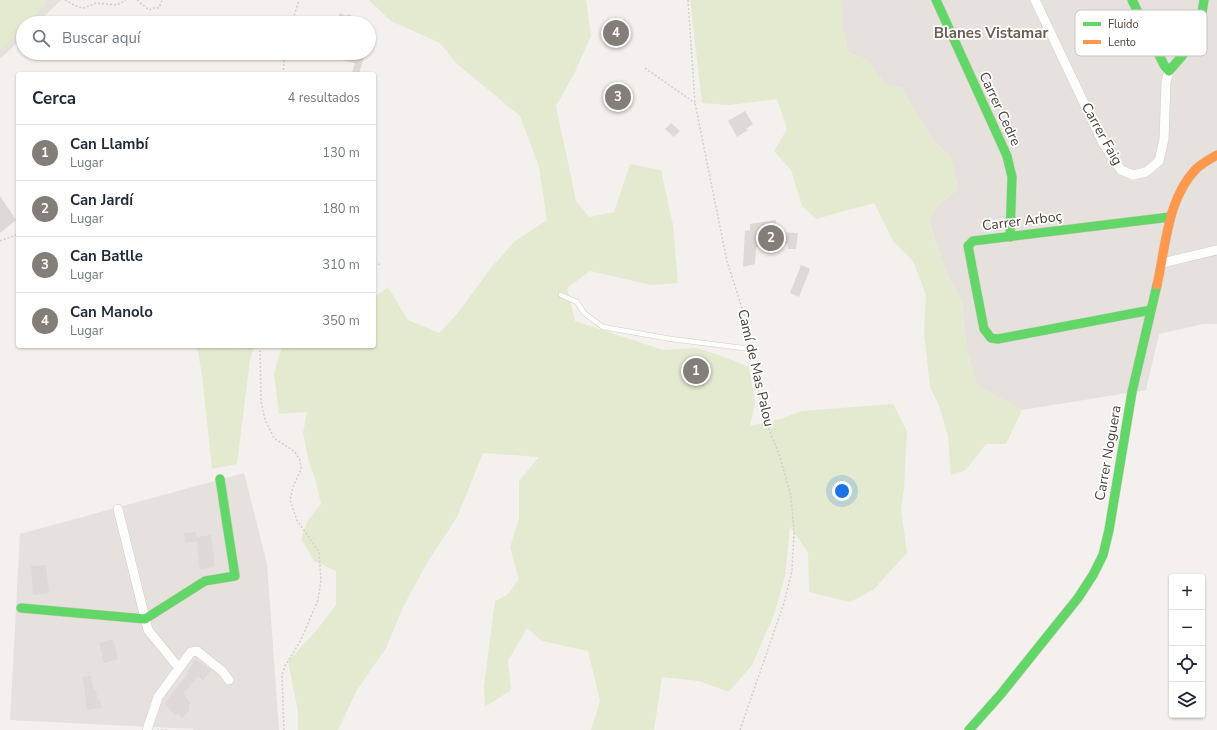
<!DOCTYPE html>
<html lang="es">
<head>
<meta charset="utf-8">
<style>
	:root { --surface:#fff; --page:#f6f6f7; --text:#1f2937; --muted:#747a83; --line:#e0e1e3; --accent:#847e78 }
	body { margin:0; font-family:"Nunito Sans",sans-serif; background:var(--page); color:var(--text) }
	.controls { position:absolute; right:12px; bottom:12px; display:grid; overflow:hidden; border-radius:4px; box-shadow:0 1px 3px #0004 }
	.controls button { width:36px; height:36px; display:grid; place-items:center; padding:0; border:0; border-bottom:1px solid var(--line); background:var(--surface); color:var(--text); font:20px sans-serif }
	.you { position:absolute; left:842px; top:491px; width:14px; height:14px; margin:-10px; border:3px solid #fff; border-radius:50%; background:#1a73e8; box-shadow:0 0 0 6px #1a73e833 }
	.badge { display:grid; place-items:center; width:26px; height:26px; border-radius:50%; background:var(--accent); color:#fff; font-size:13px; font-weight:700 }
	.pin { position:absolute; translate:-50% -50%; border:2px solid #fff; box-shadow:0 1px 4px #0006 }
	.list { margin:0; padding:0; list-style:none }
	h2 { display:flex; justify-content:space-between; align-items:center; height:52px; margin:0; padding:0 16px; font-size:17px }
	h2 small { font-size:13px; font-weight:400; color:var(--muted) }
	.list li { display:grid; grid-template-columns:26px 1fr auto; gap:12px; align-items:center; box-sizing:border-box; height:56px; padding:0 16px; border-top:1px solid var(--line) }
	.list b { display:block; font-size:15px; white-space:nowrap }
	.list p { margin:0; font-size:13px; white-space:nowrap; color:var(--muted) }
	.list em { font-size:13px; font-style:normal; color:var(--muted) }
	.icon { flex:none; width:22px; height:22px; fill:none; stroke:currentColor; stroke-width:2; stroke-linecap:round; stroke-linejoin:round }
	.map { position:relative; flex:none; width:1217px; height:730px; overflow:hidden }
	.search { position:absolute; background:var(--surface); box-shadow:0 1px 3px #0004; left:16px; top:16px; width:360px; height:44px; display:flex; align-items:center; gap:10px; box-sizing:border-box; padding:0 14px; border-radius:22px; color:var(--muted); font-size:15px }
	.panel { position:absolute; background:var(--surface); box-shadow:0 1px 3px #0004; left:16px; top:72px; width:360px; height:276px; border-radius:4px }
	.map>svg:first-child { display:block }
	.residential { fill:#e6e1dc }
	.green { fill:#e4eacf }
	.building { fill:#dcd9d6 }
	.lines { fill:none; stroke-linecap:round; stroke-linejoin:round }
	.lane-casing { stroke:#d1cecb; stroke-width:5.5 }
	.street-casing { stroke:#d1cecb; stroke-width:10 }
	.fast-casing { stroke:#d3cdc6; stroke-width:10 }
	.slow-casing { stroke:#d3cdc6; stroke-width:10 }
	.path { stroke:#d3d0cb; stroke-width:1.5; stroke-dasharray:2 2; stroke-linecap:butt }
	.lane { stroke:#fdfdfc; stroke-width:4.5 }
	.street { stroke:#fdfdfc; stroke-width:9 }
	.fast { stroke:#63d668; stroke-width:9 }
	.slow { stroke:#ff974d; stroke-width:9 }
	.labels { text-anchor:middle; dominant-baseline:central; stroke-width:3.5; stroke-linejoin:round; paint-order:stroke }
	.street-label { font-size:14px; fill:#494039; stroke:#fff }
	.neighbourhood-label { font-size:15px; font-weight:bold; fill:#6b5d51; stroke:#fff }
	.key { fill:#fff; stroke:#c8c6c4; stroke-width:1 }
	.key-label { font-size:11px; fill:#494039 }
</style>
</head>
<body>
<div class="map">
<svg width="1217" height="730" viewBox="0 0 1217 730">
	<rect width="100%" height="100%" fill="#f3f0ed"/>
	<g class="residential">
		<path d="M0,0h61l-24,23h-14v14l-23,22z"/>
		<path d="M841,0h376v324h-14l-44,10 -13,56 -124,20 -45,-24 -11,-39 -4,-46 -15,-27 -18,-52 8,-16 21,-17 -8,-33 -16,-14 -33,-54 -15,-3 -19,-25 -19,-8 -6,-26z"/>
		<path d="M244,473l23,91 12,166h-85l-1,-1 -183,-9 10,-186z"/>
	</g>
	<g class="green">
		<path d="M0,0h44l3,3 -19,20h-5v5l-23,23z"/>
		<path d="M369,0h217l5,36 -16,36 -19,34 20,95 13,16 25,-5 16,-48 31,6 12,55 5,58 -27,2 -61,-14 -23,17 8,33 88,29 34,-2 27,9 25,10 6,36 -5,23 31,-7 21,-8 91,-7 14,27 -3,58 -3,19 6,45 -34,37 -23,12 -41,-10 -1,-40 -18,-25 -5,49 -11,39 -22,50 -23,27 -30,-11 -37,-4 -8,53h-63l9,-29 -12,-50 -46,-10 -15,-13 -19,33 3,29 -26,17 -1,-21 11,-85 12,-6 12,-16 -9,-32 9,-28v-38l20,-24 -56,-4 -26,64 -30,46 -24,44 -17,41 -29,42 -19,40h-40v-18l-10,-51 28,-30 20,-26v-34l-22,-10 -13,-22 6,-17 14,-18 -5,-22 -7,-20 -6,-29 4,-21 -28,2 -5,-41 8,-27h92v-49l14,-10 20,33 31,13 18,-19 34,-46 23,-26 33,-22 -8,-53 -19,-51 -64,-53 -16,-20 -49,-22z"/>
		<path d="M690,0h151l1,26 6,26 19,8 19,25 15,3 33,54 16,14 8,33 -21,17 -8,17 18,51 15,27 4,46 11,39 45,24 -16,34h-20l-20,26 -15,5 -3,-38 -8,-29 -10,-21 -6,-55 2,-37 -13,-34 -20,-20 -19,-38 -58,16 -14,-13 -11,-36 -17,-19 13,-22 -10,-30 -48,6 -27,-2z"/>
		<path d="M197,346h57l-4,14 -13,104 -25,5 -10,-94z"/>
	</g>
	<g class="building">
		<path d="M340,13l6,3 2,-2 19,9h-32z"/>
		<path d="M623,25v3h6l1,8 -28,2 -1,-9h8l-1,-3z"/>
		<path d="M345,53h6l13,4 -5,17 -7,-2 3,-9 -12,-3z"/>
		<path d="M611,85l20,9 -6,14 -20,-9z"/>
		<path d="M745,111l8,13 -7,5 2,1 -11,7 -9,-16z"/>
		<path d="M671,123l9,8 -6,6 -9,-8z"/>
		<path d="M0,196l16,24 -16,13z"/>
		<path d="M776,220l-1,12 23,1 -2,16h-8v-5l-24,-2 -1,5h-7l-1,17 -12,3 2,-36 5,-1v-6z"/>
		<path d="M801,265l9,4 -11,28 -9,-4z"/>
		<path d="M694,358l12,3 -4,13 4,2 -2,10 -3,-1 -2,1 -5,-1 -8,-13 5,-3z"/>
		<path d="M196,532l1,9 -12,2 -1,-10z"/>
		<path d="M211,535l4,32 -15,2 -4,-32z"/>
		<path d="M46,565l3,28 -16,2 -2,-29z"/>
		<path d="M113,639l5,20 -14,4 -5,-20z"/>
		<path d="M196,660l15,10 -8,10 -5,-4 -15,17 8,11 -2,1v6l-7,7 -4,-5 -3,3 -10,-13 24,-31 -2,-1z"/>
		<path d="M91,676l2,14h3l1,10 3,-1 1,9 -14,2 -4,-33z"/>
	</g>
	<g class="lines">
		<defs>
			<path id="lane" d="M561,295l16,7 7,11 19,14 68,12 72,9 8,-2"/>
			<g id="street">
				<path d="M1035,0l68,143 18,27 12,5 13,-3 13,-11 5,-22 2,-57 3,-11"/>
				<path d="M1162,263l55,-13"/>
				<path d="M118,509l30,121 31,38"/>
				<path d="M147,730l11,-33 33,-45 6,-1 25,20 7,9"/>
			</g>
			<g id="fast">
				<path d="M936,0l71,156 5,21 -2,60"/>
				<path d="M1132,0l32,65 5,6 13,-15 17,-24 5,-32"/>
				<path d="M1151,310l-153,29 -7,-1 -7,-9 -16,-83 5,-5 197,-24"/>
				<path d="M21,608l124,11 60,-38 30,-5 -15,-97"/>
				<path d="M969,730l32,-36 77,-96 15,-23 10,-20 6,-25 23,-138 25,-107"/>
			</g>
			<path id="slow" d="M1157,285c9,-39 10,-86 39,-116 6,-6 14,-10 21,-14"/>
		</defs>
		<use href="#lane" class="lane-casing"/>
		<use href="#street" class="street-casing"/>
		<use href="#fast" class="fast-casing"/>
		<use href="#slow" class="slow-casing"/>
		<g class="path">
			<path d="M65,0l13,7 6,1 12,-5 21,2 9,-5"/>
			<path d="M137,0l12,10 4,-2h6l3,-8"/>
			<path d="M688,0l7,103 32,158 18,56 5,22"/>
			<path d="M292,23l7,-23"/>
			<path d="M645,68l50,35"/>
			<path d="M283,74l2,-21"/>
			<path d="M0,241l18,-7"/>
			<path d="M374,265l7,-1"/>
			<path d="M260,346l1,55 4,19 9,18 21,14 5,8 1,9 -8,18 -3,13 7,20 22,32 2,28 -3,20 -17,40 -16,26 -3,9 2,55"/>
			<path d="M157,730h12"/>
			<path d="M740,730l44,-127 8,-32 2,-39 -3,-36 -12,-42 -16,-40 -11,-61"/>
		</g>
		<use href="#lane" class="lane"/>
		<use href="#street" class="street"/>
		<use href="#fast" class="fast"/>
		<use href="#slow" class="slow"/>
	</g>
	<g class="labels">
		<g class="street-label">
			<text transform="translate(1000 109) rotate(65)">Carrer Cedre</text>
			<text transform="translate(1102 134) rotate(61)">Carrer Faig</text>
			<text transform="translate(1022 221) rotate(-7)">Carrer Arboç</text>
			<text transform="translate(756 368) rotate(77)">Camí de Mas Palou</text>
			<text transform="translate(1108 453) rotate(-80)">Carrer Noguera</text>
		</g>
		<g class="neighbourhood-label">
			<text x="991" y="33">Blanes Vistamar</text>
		</g>
	</g>
	<rect x="1075" y="10" width="132" height="46" rx="6" class="key"/>
	<rect x="1083" y="22" width="18" height="4" fill="#63d668"/>
	<rect x="1083" y="40" width="18" height="4" fill="#ff974d"/>
	<g class="key-label">
		<text x="1108" y="28">Fluido</text>
		<text x="1108" y="46">Lento</text>
	</g>
</svg>
<div class="controls">
<button>+</button>
<button>−</button>
<button><svg class="icon" aria-label="locate" viewBox="0 0 24 24"><circle cx="12" cy="12" r="6"/><path d="M12 2v4M12 18v4M2 12h4M18 12h4"/></svg></button>
<button><svg class="icon" aria-label="layers" viewBox="0 0 24 24"><path d="M12 4l9 5-9 5-9-5zM3 14l9 5 9-5"/></svg></button>
</div>
<div class="you"></div>
<div class="pin badge" style="left:696px;top:371px">1</div>
<div class="pin badge" style="left:771px;top:238px">2</div>
<div class="pin badge" style="left:618px;top:97px">3</div>
<div class="pin badge" style="left:616px;top:33px">4</div>
<div class="search"><svg class="icon" aria-label="search" viewBox="0 0 24 24"><circle cx="10" cy="10" r="6"/><path d="M15 15l6 6"/></svg>Buscar aquí</div>
<section class="panel">
<h2>Cerca<small>4 resultados</small></h2>
<ul class="list">
<li><span class="badge">1</span><div><b>Can Llambí</b><p>Lugar</p></div><em>130 m</em></li>
<li><span class="badge">2</span><div><b>Can Jardí</b><p>Lugar</p></div><em>180 m</em></li>
<li><span class="badge">3</span><div><b>Can Batlle</b><p>Lugar</p></div><em>310 m</em></li>
<li><span class="badge">4</span><div><b>Can Manolo</b><p>Lugar</p></div><em>350 m</em></li>
</ul>
</section>
</div>
</body>
</html>
